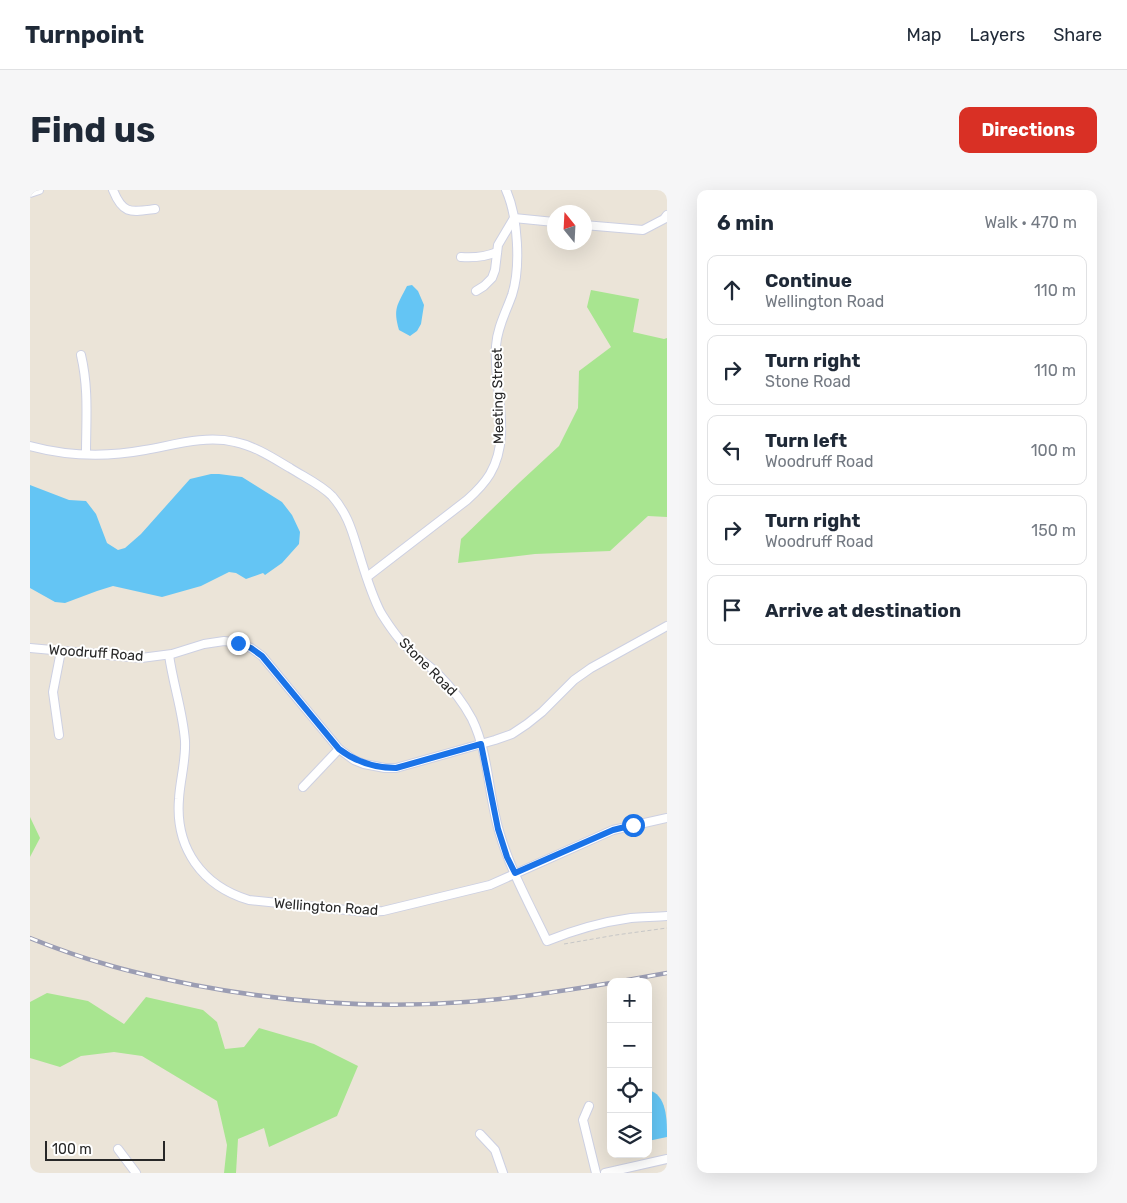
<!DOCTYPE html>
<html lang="en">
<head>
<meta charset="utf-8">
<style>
	:root { --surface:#fff; --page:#f6f6f7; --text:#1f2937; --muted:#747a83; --line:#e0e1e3; --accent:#d93025 }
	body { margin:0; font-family:Rubik,sans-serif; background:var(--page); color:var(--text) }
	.controls { position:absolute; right:15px; bottom:15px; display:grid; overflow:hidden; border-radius:10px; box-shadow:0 5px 20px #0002 }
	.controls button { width:45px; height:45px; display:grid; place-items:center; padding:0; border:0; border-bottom:1px solid var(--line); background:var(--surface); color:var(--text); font:25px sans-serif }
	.compass { position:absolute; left:517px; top:15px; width:45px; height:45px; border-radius:50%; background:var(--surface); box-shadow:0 5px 20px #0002; rotate:342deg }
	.scale { position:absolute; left:15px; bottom:12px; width:120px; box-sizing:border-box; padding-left:5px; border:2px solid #272727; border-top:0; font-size:14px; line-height:18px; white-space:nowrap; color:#272727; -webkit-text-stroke:4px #fff; paint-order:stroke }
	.stop { position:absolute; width:15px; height:15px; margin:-11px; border:4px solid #1a73e8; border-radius:50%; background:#fff }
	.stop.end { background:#1a73e8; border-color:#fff; box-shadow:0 1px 5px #0008 }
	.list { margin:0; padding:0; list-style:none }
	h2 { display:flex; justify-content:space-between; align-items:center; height:65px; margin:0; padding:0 20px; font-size:21px }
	h2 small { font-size:16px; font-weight:400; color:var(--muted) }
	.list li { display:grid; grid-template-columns:32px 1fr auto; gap:15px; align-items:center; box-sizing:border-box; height:70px; margin:0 10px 10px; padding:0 10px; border:1px solid var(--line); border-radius:10px }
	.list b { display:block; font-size:19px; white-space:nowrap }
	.list p { margin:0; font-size:16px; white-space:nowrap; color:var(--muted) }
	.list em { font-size:16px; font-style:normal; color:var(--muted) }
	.icon { flex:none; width:28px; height:28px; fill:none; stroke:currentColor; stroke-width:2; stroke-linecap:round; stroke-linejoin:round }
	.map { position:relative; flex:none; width:637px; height:983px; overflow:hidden; border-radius:10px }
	header { display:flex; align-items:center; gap:30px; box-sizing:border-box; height:70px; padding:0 25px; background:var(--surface); border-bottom:1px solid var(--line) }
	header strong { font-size:24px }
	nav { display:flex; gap:28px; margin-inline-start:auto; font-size:18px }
	.intro { display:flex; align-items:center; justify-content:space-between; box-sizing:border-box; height:120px; padding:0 30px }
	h1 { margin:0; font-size:35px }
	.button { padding:12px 22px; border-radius:10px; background:var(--accent); color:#fff; font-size:18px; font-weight:700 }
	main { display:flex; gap:30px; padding:0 30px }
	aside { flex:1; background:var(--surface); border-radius:10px; box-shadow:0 5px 20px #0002 }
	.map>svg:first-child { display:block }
	.green { fill:#a8e590 }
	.water { fill:#64c5f4 }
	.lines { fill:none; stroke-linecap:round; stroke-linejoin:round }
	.minor-casing { stroke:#cdd0e2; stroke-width:10 }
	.path { stroke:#c7c7c7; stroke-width:1; stroke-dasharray:4 2.5; stroke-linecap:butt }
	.minor { stroke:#fff; stroke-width:8 }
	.rail-casing { stroke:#9b9db3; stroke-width:4.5 }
	.rail { stroke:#fff; stroke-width:2.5; stroke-dasharray:8; stroke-linecap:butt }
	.route { stroke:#1a73e8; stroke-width:6 }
	.labels { text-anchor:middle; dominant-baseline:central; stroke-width:4; stroke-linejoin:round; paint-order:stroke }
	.street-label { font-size:14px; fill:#272727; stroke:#fff }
</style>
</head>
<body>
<header>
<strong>Turnpoint</strong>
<nav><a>Map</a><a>Layers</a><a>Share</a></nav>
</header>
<div class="intro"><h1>Find us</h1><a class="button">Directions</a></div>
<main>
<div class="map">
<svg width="637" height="983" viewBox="0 0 637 983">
	<rect width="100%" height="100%" fill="#ebe4d8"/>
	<g class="green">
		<path d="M561,100l48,9 -6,33 31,7 3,-1v179l-19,-1 -38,35 -75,3 -77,9 3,-24 59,-57 39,-36 19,-38 1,-37 32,-24 -24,-40z"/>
		<path d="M0,627l10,21 -10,19z"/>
		<path d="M17,803l41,8 36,23 22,-27 57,13 14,12 8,27 19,-2 15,-19 55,16 44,22 -21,50 -68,31 -5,-19 -26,11 -2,34h-12l3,-28 -10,-44 -75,-45 -28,-4 -33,4 -21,11 -30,-9v-56z"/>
	</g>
	<g class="water">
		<path d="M382,95l6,6 6,14 -3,19 -4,7 -7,5 -11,-6c-6,-22 -2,-24 8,-44z"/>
		<path d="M181,284h8l23,3 40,25 10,13 8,17 -1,12 -17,19 -17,12 -2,-2 -17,6 -10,-6 -7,-1 -28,14 -39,11 -49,-11 -16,5 -32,12 -10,-1 -25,-14v-103l39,15 17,1 10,13 11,29 11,7 7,-2 16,-14 49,-55z"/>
		<path d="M618,900c19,4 19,30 19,47l-19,4z"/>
	</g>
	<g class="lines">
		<defs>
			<g id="minor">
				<path d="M83,0c10,25 18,22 42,19"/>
				<path d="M0,3l9,-3"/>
				<path d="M554,35l59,5 21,-11 3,-4"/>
				<path d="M431,67c13,1 24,0 36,-5"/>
				<path d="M446,101l8,-5 8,-8 3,-8 3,-25 16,-27 40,4"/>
				<path d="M51,165c8,34 5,65 5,99"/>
				<path d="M0,256c37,10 77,11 115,4 29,-5 60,-15 90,-8 20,4 38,16 55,26 14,9 30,16 42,28 14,16 19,31 25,51 7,22 13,45 24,66 7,11 15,24 25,33 9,10 21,18 31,27 14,14 26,29 35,46 17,35 16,75 27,112 11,39 31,74 48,110 27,-11 55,-19 84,-23 12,-1 24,-1 36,-2"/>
				<path d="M337,387l100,-77c9,-8 17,-16 23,-26 23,-39 3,-86 6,-128 1,-18 10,-34 16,-51 9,-28 6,-78 -6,-105"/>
				<path d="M0,458l111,10 31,-4 32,-10 20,-3 14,2 13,5 11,8 77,93 15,11 10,4 21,4h11l99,-28 17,-6 15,-10 15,-12 32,-32 17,-12 76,-42"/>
				<path d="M139,465c4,29 14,57 16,86 1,20 -5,39 -6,58 -4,49 23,87 70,101l117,12 17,-1 107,-26 123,-55 54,-12"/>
				<path d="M29,545l-6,-43 8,-41"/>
				<path d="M273,597l36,-38"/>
				<path d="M559,916l-6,14 13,53"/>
				<path d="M450,944l15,16 8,23"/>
				<path d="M88,959l18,24"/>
				<path d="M575,983l62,-14"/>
			</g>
		</defs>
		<use href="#minor" class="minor-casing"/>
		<path class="path" d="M534,754l52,-9 51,-7"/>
		<use href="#minor" class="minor"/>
		<defs>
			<g id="rail">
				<path d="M0,748c25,10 50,19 75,26 29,9 59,15 89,21 89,17 180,24 271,17 48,-3 98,-11 146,-19"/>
				<path d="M586,792l51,-9"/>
			</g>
		</defs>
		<use href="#rail" class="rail-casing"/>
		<use href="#rail" class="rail"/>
	</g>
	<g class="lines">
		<path class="route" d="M208,453l13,5 11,8 77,93c17,13 35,19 57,19l85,-24 17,85 9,28 8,16 98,-43 20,-5"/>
	</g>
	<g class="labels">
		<g class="street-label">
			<text transform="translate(468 206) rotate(-91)">Meeting Street</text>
			<text transform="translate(66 463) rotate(4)">Woodruff Road</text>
			<text transform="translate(398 477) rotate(45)">Stone Road</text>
			<text transform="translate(296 717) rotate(4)">Wellington Road</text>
		</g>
	</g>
</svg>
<div class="controls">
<button>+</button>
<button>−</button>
<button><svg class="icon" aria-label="locate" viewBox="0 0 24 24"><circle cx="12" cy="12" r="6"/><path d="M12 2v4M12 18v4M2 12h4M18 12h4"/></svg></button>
<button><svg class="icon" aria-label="layers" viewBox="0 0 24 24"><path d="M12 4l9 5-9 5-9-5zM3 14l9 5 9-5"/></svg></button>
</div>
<svg class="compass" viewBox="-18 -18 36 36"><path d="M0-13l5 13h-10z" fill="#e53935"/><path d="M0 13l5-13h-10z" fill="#747a83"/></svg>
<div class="scale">100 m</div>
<div class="stop" style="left:603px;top:635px"></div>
<div class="stop end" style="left:208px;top:453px"></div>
</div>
<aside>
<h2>6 min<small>Walk · 470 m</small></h2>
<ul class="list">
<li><svg class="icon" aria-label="ahead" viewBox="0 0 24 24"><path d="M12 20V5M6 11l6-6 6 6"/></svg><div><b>Continue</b><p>Wellington Road</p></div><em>110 m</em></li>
<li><svg class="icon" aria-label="right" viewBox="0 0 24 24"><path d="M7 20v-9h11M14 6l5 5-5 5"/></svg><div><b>Turn right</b><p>Stone Road</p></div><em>110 m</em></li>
<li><svg class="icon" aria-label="left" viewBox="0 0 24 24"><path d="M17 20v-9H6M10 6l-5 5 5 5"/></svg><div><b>Turn left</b><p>Woodruff Road</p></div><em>100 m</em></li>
<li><svg class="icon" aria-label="right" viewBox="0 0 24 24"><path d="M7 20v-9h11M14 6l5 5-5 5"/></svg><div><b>Turn right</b><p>Woodruff Road</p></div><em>150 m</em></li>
<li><svg class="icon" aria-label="arrive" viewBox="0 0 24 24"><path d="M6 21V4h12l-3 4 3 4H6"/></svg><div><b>Arrive at destination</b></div></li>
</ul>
</aside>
</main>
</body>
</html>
